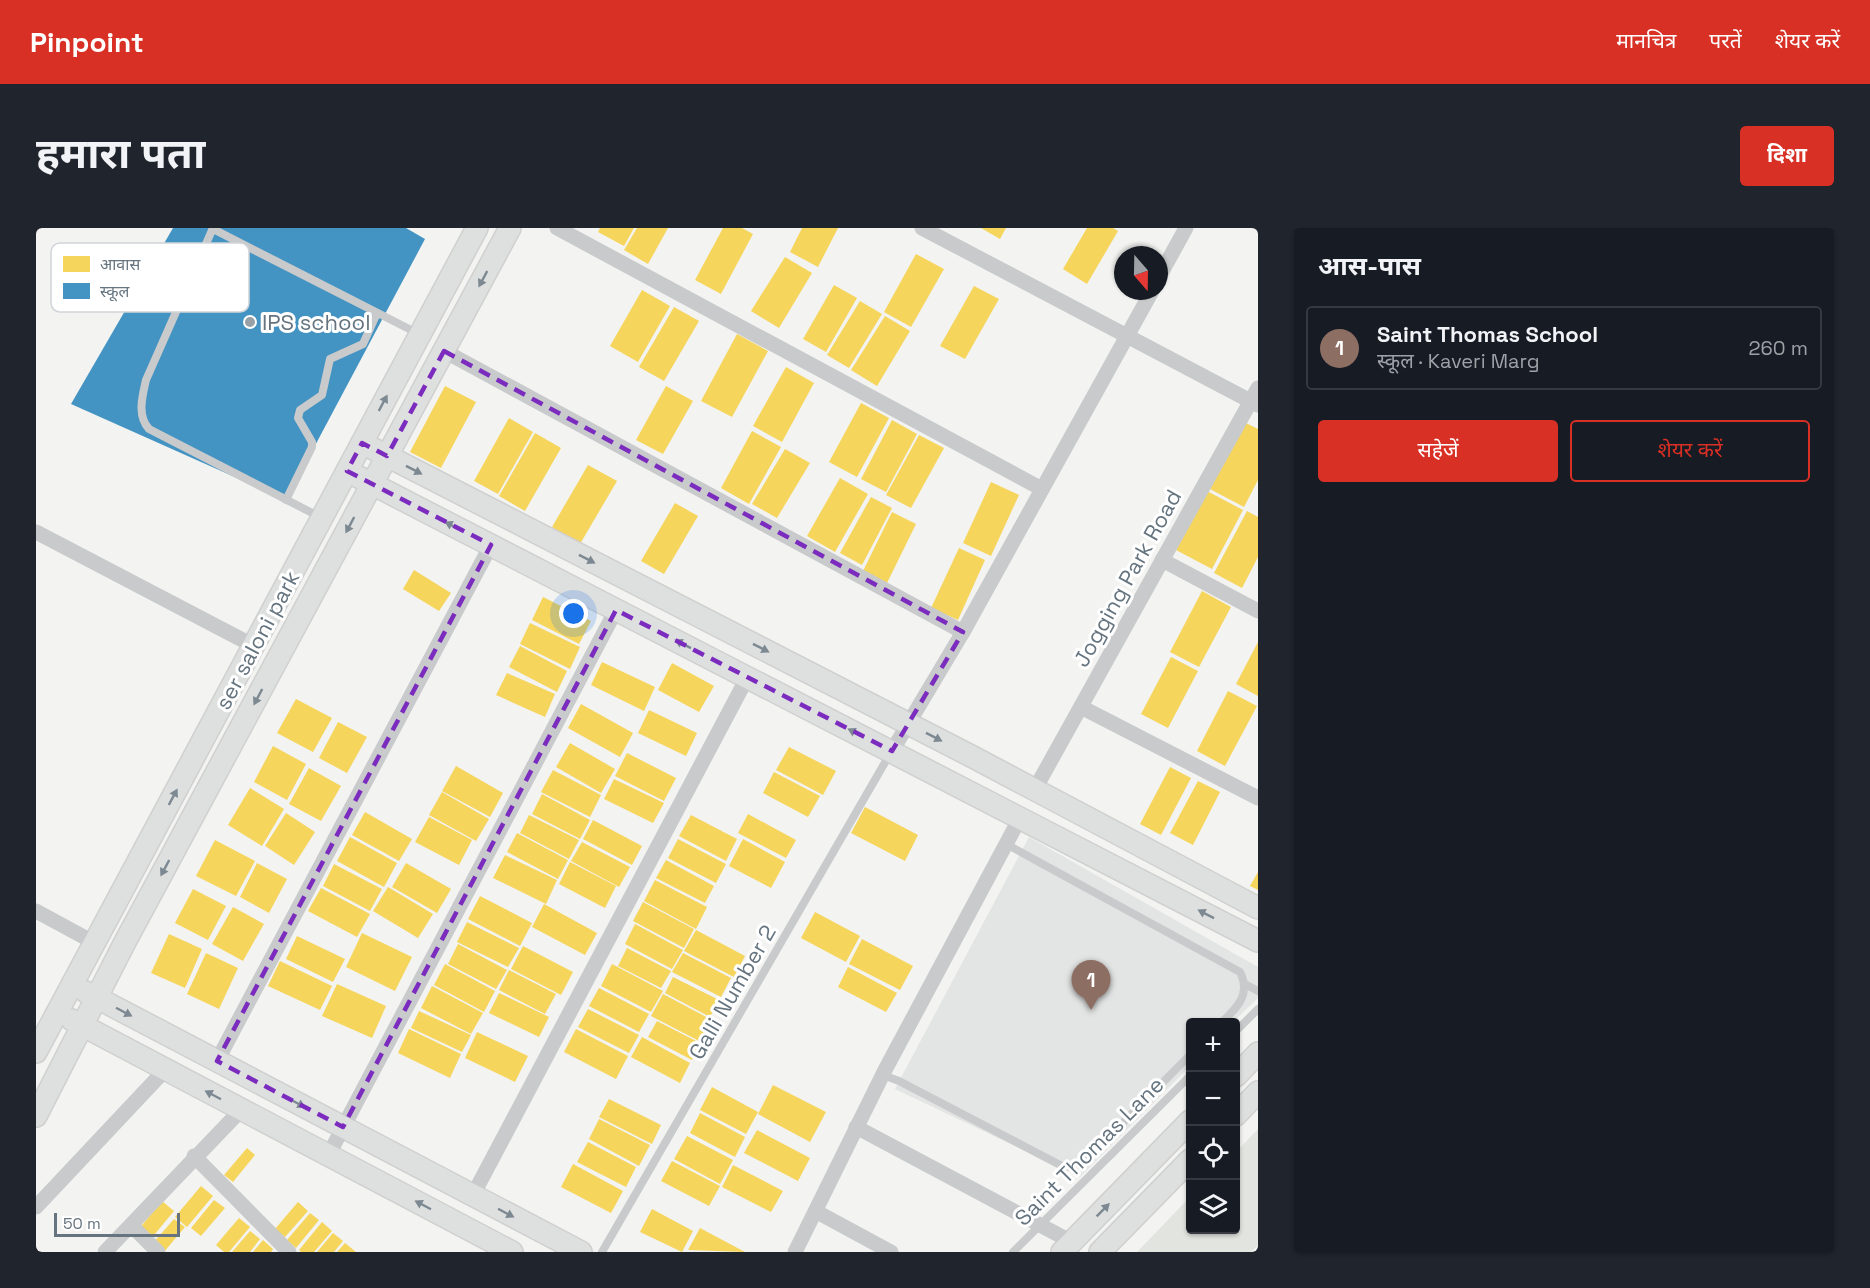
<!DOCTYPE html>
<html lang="hi">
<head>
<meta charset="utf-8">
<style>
	:root { --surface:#171b24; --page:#20242c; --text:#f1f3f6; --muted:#9ea1a6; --line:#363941; --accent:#d93025 }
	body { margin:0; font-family:"Space Grotesk","Noto Sans Devanagari",sans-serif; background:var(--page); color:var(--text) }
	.controls { position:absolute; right:18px; bottom:18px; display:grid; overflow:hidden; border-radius:6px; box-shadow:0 2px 4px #0004 }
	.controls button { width:54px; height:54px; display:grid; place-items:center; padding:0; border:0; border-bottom:2px solid var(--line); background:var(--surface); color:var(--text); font:30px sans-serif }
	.compass { position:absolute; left:1078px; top:18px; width:54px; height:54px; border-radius:50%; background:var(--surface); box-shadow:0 2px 4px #0004; rotate:160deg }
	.scale { position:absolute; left:18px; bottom:15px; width:126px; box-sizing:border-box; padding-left:6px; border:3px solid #65747f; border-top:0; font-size:16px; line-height:21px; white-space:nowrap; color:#65747f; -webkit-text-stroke:4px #fff; paint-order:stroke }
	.you { position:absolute; left:538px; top:386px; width:21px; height:21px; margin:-15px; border:4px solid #fff; border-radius:50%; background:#1a73e8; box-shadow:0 0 0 9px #1a73e833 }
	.badge { display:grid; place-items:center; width:39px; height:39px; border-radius:50%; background:var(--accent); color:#fff; font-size:20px; font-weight:700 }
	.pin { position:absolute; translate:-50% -50px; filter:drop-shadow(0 2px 3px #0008) }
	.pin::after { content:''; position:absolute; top:32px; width:21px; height:18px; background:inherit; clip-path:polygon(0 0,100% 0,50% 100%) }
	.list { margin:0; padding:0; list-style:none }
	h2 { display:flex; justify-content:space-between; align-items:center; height:78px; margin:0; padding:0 24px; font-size:26px }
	h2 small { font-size:20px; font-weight:400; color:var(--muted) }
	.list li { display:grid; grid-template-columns:39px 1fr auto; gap:18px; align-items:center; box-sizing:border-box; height:84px; margin:0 12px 12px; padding:0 12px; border:2px solid var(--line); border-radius:6px }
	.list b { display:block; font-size:22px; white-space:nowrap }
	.list p { margin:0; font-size:20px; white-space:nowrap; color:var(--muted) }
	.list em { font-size:20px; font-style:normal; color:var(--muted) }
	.actions { display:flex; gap:12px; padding:18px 24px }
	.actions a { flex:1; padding:14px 0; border:2px solid var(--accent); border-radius:6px; text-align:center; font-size:21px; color:var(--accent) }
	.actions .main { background:var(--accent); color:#fff }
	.icon { flex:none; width:33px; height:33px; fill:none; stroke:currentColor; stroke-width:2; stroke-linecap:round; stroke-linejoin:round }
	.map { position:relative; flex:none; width:1222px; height:1024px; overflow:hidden; border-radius:6px }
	header { display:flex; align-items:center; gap:36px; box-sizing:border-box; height:84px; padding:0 30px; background:var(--accent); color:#fff }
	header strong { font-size:28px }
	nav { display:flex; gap:33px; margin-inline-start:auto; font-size:21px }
	.intro { display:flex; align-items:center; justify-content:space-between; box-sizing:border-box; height:144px; padding:0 36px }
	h1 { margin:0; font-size:42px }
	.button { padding:15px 27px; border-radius:6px; background:var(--accent); color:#fff; font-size:21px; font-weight:700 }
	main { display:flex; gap:36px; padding:0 36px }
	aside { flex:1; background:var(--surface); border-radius:6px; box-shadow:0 2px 4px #0004 }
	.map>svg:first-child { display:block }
	.built { fill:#e3e4e4 }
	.green { fill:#e2e5df }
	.homes { fill:#f6d55c }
	.schools { fill:#4393c3 }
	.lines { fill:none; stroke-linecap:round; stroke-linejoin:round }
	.secondary-casing { stroke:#d0d0d0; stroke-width:24 }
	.lane { stroke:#c8cacb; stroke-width:8 }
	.street { stroke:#c8cacb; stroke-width:15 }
	.secondary { stroke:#dedfdf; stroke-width:21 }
	.oneway { fill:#7d8992 }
	.marked { fill:none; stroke:#7b2cbf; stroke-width:4.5; stroke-dasharray:12 8; stroke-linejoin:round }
	.poi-dot { fill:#97a0a7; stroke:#fff; stroke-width:2 }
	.labels { text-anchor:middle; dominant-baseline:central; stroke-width:6; stroke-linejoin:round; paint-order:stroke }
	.poi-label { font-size:22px; fill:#65747f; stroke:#fff; text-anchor:start }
	.street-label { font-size:22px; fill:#65747f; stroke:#fff }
	.key { fill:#fff; stroke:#d1d5d9; stroke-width:1.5 }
	.key-label { font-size:16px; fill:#65747f }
</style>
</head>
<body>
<header>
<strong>Pinpoint</strong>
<nav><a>मानचित्र</a><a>परतें</a><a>शेयर करें</a></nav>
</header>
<div class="intro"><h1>हमारा पता</h1><a class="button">दिशा</a></div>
<main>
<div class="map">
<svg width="1222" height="1024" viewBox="0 0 1222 1024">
	<rect width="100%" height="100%" fill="#f3f3f1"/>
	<path class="built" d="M993,609l229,130v31l-25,24h-43v44l-110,111 -185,-88z"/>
	<path class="green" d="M1222,901v116l-7,7h-114l53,-55v33h46v-78z"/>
	<g class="homes">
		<path d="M564,0h34l-10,18 -26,-14z"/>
		<path d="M601,0h31l-20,36 -24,-14z"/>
		<path d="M687,0h19l11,6 -32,60 -26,-14z"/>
		<path d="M766,0h36l-20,39 -28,-15z"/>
		<path d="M945,0h25l-6,11z"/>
		<path d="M1051,0h26l5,3 -31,53 -24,-15z"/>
		<path d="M204,19l113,57 -18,35 -51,-30 -6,12 26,6 13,37 -17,33 -38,11 -24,-13 -4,9 62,33 -26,48 -101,-55 26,-49 31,16 6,-8 -21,-11 18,-31 16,10 11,-20 -19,-9 16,-27 18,10 4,-7 -50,-31z"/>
		<path d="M880,26l28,15 -33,58 -27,-15z"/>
		<path d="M749,29l27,16 -33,55 -28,-17z"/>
		<path d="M798,57l23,13 -31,54 -23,-13z"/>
		<path d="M938,58l25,13 -34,60 -25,-13z"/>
		<path d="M606,62l28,16 -32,56 -28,-16z"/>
		<path d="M824,73l22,13 -33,54 -22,-13z"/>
		<path d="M638,79l25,14 -35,60 -25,-14z"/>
		<path d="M849,88l25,15 -33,55 -26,-16z"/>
		<path d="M701,106l31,17 -36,66 -31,-16z"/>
		<path d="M750,139l28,16 -32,59 -29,-16z"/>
		<path d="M409,158l31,16 -35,66 -31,-16z"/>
		<path d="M630,158l27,15 -30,53 -27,-14z"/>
		<path d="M825,175l28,15 -32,59 -28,-15z"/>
		<path d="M473,190l24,14 -35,62 -24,-13z"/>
		<path d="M856,192l25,14 -31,58 -25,-13z"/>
		<path d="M1208,194l14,7v51l-14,27 -36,-19z"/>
		<path d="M716,203l29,16 -32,57 -28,-16z"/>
		<path d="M499,205l26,15 -36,63 -26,-15z"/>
		<path d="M883,207l25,13 -33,60 -25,-13z"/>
		<path d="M749,221l25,14 -33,55 -25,-14z"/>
		<path d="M552,237l29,16 -37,63 -28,-17z"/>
		<path d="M804,250l28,16 -33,58 -28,-16z"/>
		<path d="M955,254l28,13 -28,61 -28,-13z"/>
		<path d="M1171,263l36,19 -31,59 -36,-19z"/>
		<path d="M835,269l21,11 -30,57 -22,-12z"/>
		<path d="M639,275l23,13 -34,58 -23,-13z"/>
		<path d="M1211,283l11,6v40l-16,31 -28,-15z"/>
		<path d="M856,284l24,12 -29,59 -24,-12z"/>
		<path d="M923,320l26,12 -27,60 -27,-12z"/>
		<path d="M378,342l37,23 -12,18 -36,-22z"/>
		<path d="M1166,363l29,16 -32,60 -29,-15z"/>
		<path d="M507,369l48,24 -12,23 -47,-24z"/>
		<path d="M494,395l50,24 -10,22 -50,-25z"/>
		<path d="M1222,414v54l-22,-12z"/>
		<path d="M484,418l47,25 -10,21 -48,-25z"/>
		<path d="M1135,429l27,14 -30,57 -27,-14z"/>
		<path d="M566,434l53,25 -11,24 -53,-26z"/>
		<path d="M636,435l42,23 -15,26 -41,-22z"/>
		<path d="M471,445l48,21 -10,23 -49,-22z"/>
		<path d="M1192,463l29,15 -32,60 -28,-15z"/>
		<path d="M260,471l36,19 -19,34 -36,-19z"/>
		<path d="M545,476l52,29 -13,24 -52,-29z"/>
		<path d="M613,482l48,23 -11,23 -48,-23z"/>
		<path d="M302,494l29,15 -20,36 -28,-15z"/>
		<path d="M534,515l45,26 -14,24 -45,-26z"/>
		<path d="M237,518l33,18 -19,36 -33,-18z"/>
		<path d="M753,519l47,24 -13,24 -47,-25z"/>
		<path d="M591,525l49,25 -12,23 -49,-25z"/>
		<path d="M420,538l47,27 -13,24 -48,-26z"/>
		<path d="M1134,539l21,11 -30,57 -21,-11z"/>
		<path d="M273,540l32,18 -20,35 -32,-17z"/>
		<path d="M517,542l48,25 -11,22 -49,-25z"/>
		<path d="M738,544l46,24 -12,21 -45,-24z"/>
		<path d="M578,551l50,24 -11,20 -49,-24z"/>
		<path d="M1162,553l22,11 -27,53 -23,-12z"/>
		<path d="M214,560l34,21 -22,37 -34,-21z"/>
		<path d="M406,564l47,27 -13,22 -47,-26z"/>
		<path d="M506,566l48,26 -10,19 -48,-25z"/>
		<path d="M829,579l53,28 -13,26 -54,-28z"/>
		<path d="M329,584l47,27 -13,22 -47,-26z"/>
		<path d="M250,585l29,19 -21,33 -29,-19z"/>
		<path d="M712,586l48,26 -10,18 -48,-25z"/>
		<path d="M493,587l50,25 -10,19 -49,-26z"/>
		<path d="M655,587l46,24 -11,22 -47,-25z"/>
		<path d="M393,589l43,23 -13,25 -44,-23z"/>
		<path d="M557,592l49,26 -10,19 -49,-26z"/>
		<path d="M481,605l51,27 -10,19 -51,-27z"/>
		<path d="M314,609l47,26 -13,24 -47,-26z"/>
		<path d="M642,611l48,25 -10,19 -48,-25z"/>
		<path d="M707,611l42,23 -14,26 -42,-22z"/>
		<path d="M179,612l40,21 -19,35 -40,-20z"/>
		<path d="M546,614l48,25 -11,20 -48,-26z"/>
		<path d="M469,627l52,25 -11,24 -53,-26z"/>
		<path d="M630,632l48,26 -9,17 -49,-25z"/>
		<path d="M534,634l46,24 -11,22 -46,-24z"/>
		<path d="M221,635l30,16 -18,34 -29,-16z"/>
		<path d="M370,635l45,26 -14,24 -45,-26z"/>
		<path d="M298,636l48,25 -12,22 -47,-25z"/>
		<path d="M1222,644v18l-8,-4z"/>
		<path d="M619,652l52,27 -11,22 -52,-28z"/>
		<path d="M352,659l45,27 -15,24 -45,-27z"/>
		<path d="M285,660l49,26 -13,23 -49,-26z"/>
		<path d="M157,661l33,17 -18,34 -33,-17z"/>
		<path d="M444,668l52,27 -12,23 -52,-27z"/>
		<path d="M607,674l51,27 -10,19 -51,-27z"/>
		<path d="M508,676l53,29 -12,22 -53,-28z"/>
		<path d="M197,679l31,17 -21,37 -31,-17z"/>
		<path d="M779,684l45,24 -14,26 -45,-24z"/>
		<path d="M431,694l52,26 -11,19 -51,-25z"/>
		<path d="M599,696l48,26 -11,19 -47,-25z"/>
		<path d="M660,702l49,26 -11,21 -50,-26z"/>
		<path d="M326,705l50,24 -17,34 -49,-24z"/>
		<path d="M133,706l33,15 -17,39 -34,-15z"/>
		<path d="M261,708l48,23 -12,23 -47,-23z"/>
		<path d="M826,711l51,27 -13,24 -51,-26z"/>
		<path d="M422,716l49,26 -11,19 -48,-25z"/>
		<path d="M487,718l50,26 -12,23 -50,-26z"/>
		<path d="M591,720l44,23 -10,17 -43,-22z"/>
		<path d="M170,725l32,15 -19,41 -32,-15z"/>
		<path d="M647,725l48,25 -10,19 -49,-25z"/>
		<path d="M244,733l52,25 -12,24 -52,-24z"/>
		<path d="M409,736l50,27 -11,21 -50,-27z"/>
		<path d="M576,736l51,27 -12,21 -50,-26z"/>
		<path d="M812,739l49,26 -11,19 -48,-25z"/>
		<path d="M473,742l47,24 -11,20 -46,-24z"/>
		<path d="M637,749l46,23 -9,17 -45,-24z"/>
		<path d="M301,756l49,22 -14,32 -50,-22z"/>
		<path d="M396,758l51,27 -12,21 -50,-26z"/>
		<path d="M563,760l50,26 -10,18 -50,-26z"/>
		<path d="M463,765l50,24 -10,20 -50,-24z"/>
		<path d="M627,766l49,26 -11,22 -50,-26z"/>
		<path d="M552,781l51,26 -10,18 -51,-26z"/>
		<path d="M383,783l52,24 -9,17 -51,-24z"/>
		<path d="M621,793l43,22 -8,17 -44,-23z"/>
		<path d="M373,801l52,25 -11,24 -52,-25z"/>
		<path d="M540,801l52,27 -12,23 -52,-27z"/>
		<path d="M441,804l51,24 -13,26 -50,-24z"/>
		<path d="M606,809l48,26 -10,20 -49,-26z"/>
		<path d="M737,857l53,27 -16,30 -52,-28z"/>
		<path d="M676,859l46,25 -12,22 -46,-24z"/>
		<path d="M573,871l52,26 -9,19 -53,-27z"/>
		<path d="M664,885l45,24 -10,20 -45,-24z"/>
		<path d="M563,891l51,26 -11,21 -50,-27z"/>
		<path d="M721,902l53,28 -12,23 -54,-28z"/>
		<path d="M651,908l46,24 -13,24 -46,-25z"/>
		<path d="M552,914l48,25 -10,20 -49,-25z"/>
		<path d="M211,920l8,7 -22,27 -9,-7z"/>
		<path d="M636,933l48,25 -11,20 -48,-25z"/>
		<path d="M537,936l50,27 -12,22 -50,-26z"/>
		<path d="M697,937l50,26 -12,21 -49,-25z"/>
		<path d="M165,958l12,10 -26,31 -12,-10z"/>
		<path d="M178,972l11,8 -24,28 -10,-8z"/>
		<path d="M126,973l12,10 -24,29 -12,-10z"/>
		<path d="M262,974l10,9 -23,26 -10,-8z"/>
		<path d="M616,981l41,22 -11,21 -42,-20z"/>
		<path d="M274,985l9,7 -23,28 -9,-8z"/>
		<path d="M203,990l11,9 -21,25h-5l-8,-7z"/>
		<path d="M138,991l11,8 -21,25 -11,-9z"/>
		<path d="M286,994l10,9 -18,21h-13l-2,-2z"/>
		<path d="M664,1000l45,24 -57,-2z"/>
		<path d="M214,1003l10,8 -10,13h-18z"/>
		<path d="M297,1005l10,8 -9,11h-17z"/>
		<path d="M227,1012l10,9 -2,3h-18z"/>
		<path d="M309,1015l11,9h-19z"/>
	</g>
	<path class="schools" d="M137,0h233l19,11 -139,261 -215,-96z"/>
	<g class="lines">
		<defs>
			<g id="secondary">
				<path d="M326,215l611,314 285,151"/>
				<path d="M311,243l911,470"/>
				<path d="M50,764l495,260"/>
				<path d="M36,792l440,232"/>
				<path d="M0,824l441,-824"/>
				<path d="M1200,848l22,-23"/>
				<path d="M1200,887l22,-23"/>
				<path d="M0,888l89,-174 385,-714"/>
				<path d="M1026,1024l128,-131"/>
				<path d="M1064,1024l90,-92"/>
			</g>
		</defs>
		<use href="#secondary" class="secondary-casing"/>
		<g class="lane">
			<path d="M177,0l-67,152c-4,17 -9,36 3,49l171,88"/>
			<path d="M177,1l206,105"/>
			<path d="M250,272l26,-53v-5l-14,-24 2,-8 22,-15 8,-36 33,-15 14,-31"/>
			<path d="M970,616l234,128c11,22 -2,35 -18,50"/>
			<path d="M1209,756l13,7"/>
			<path d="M1200,803l22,-22"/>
			<path d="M847,847l16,6 163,85 13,2 13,-10 102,-103"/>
			<path d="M566,1024l289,-500"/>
			<path d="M977,1024l177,-176"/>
		</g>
		<g class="street">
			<path d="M521,0l485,261"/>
			<path d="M886,0l336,177"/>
			<path d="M1123,49l27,-49"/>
			<path d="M408,123l519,281"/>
			<path d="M0,304l218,114"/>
			<path d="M1126,332l96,51"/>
			<path d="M1045,479l177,91"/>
			<path d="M856,523l71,-119 189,-341"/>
			<path d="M999,561l223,-401"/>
			<path d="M0,683l59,32"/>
			<path d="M181,833l274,-516"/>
			<path d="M820,899l216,115"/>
			<path d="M158,928l95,96"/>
			<path d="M292,928l288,-546"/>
			<path d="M437,967l274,-517"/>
			<path d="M0,979l129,-137"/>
			<path d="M781,984l74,40"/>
			<path d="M95,997l27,27"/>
			<path d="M69,1024l136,-142"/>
			<path d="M759,1024l90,-182 135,-252"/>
		</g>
		<use href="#secondary" class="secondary"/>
	</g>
	<defs><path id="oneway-solid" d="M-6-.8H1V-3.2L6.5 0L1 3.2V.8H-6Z" transform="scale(1.5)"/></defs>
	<g class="oneway">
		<use href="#oneway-solid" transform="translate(447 51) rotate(118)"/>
		<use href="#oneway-solid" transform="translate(347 175) rotate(-62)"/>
		<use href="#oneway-solid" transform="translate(378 242) rotate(27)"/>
		<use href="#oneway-solid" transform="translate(314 297) rotate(118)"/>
		<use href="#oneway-solid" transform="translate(417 298) rotate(-153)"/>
		<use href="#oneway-solid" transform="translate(551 331) rotate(27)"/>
		<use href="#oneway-solid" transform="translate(647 416) rotate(-153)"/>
		<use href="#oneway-solid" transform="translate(725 420) rotate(27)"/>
		<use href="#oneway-solid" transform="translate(222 469) rotate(118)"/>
		<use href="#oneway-solid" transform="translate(820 505) rotate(-153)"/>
		<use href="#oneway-solid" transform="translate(898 509) rotate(27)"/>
		<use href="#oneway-solid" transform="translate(137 569) rotate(-62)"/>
		<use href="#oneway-solid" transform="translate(129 640) rotate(118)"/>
		<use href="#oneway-solid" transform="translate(1170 686) rotate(-153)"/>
		<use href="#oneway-solid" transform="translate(88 784) rotate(28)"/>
		<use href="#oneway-solid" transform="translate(177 867) rotate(-152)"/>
		<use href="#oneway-solid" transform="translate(261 875) rotate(28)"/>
		<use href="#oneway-solid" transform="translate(387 977) rotate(-152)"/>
		<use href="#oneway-solid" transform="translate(1067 982) rotate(-45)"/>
		<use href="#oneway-solid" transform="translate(470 985) rotate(28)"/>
	</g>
	<path class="marked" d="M408,123l519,281 -71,119 -276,-141 -273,517 -126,-66 274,-516 -144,-74 15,-28 25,13z"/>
	<circle class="poi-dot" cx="214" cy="94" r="6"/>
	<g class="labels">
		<g class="poi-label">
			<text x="226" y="94">IPS school</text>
		</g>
		<g class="street-label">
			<text transform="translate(1091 350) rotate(-61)">Jogging Park Road</text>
			<text transform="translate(221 412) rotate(-62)">ser saloni park</text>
			<text transform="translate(696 764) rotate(-60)">Galli Number 2</text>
			<text transform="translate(1053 923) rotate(-45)">Saint Thomas Lane</text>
		</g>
	</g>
	<rect x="15" y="15" width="198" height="69" rx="9" class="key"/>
	<rect x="27" y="28" width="27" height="16" fill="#f6d55c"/>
	<rect x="27" y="55" width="27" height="16" fill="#4393c3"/>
	<g class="key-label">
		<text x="64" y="42">आवास</text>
		<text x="64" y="69">स्कूल</text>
	</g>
</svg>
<div class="controls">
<button>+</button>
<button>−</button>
<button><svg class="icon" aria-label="locate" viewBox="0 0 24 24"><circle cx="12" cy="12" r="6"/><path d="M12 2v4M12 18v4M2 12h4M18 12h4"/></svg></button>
<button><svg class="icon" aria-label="layers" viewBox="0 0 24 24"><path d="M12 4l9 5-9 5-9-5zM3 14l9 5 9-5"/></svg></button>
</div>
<svg class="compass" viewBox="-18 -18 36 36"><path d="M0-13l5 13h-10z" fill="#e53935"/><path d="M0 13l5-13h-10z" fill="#9ea1a6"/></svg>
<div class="scale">50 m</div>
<div class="you"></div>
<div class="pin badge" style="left:1055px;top:782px;background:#8d6e63">1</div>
</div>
<aside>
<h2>आस-पास<small></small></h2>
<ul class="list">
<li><span class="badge" style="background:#8d6e63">1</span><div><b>Saint Thomas School</b><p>स्कूल · Kaveri Marg</p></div><em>260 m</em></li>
</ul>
<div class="actions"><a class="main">सहेजें</a><a>शेयर करें</a></div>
</aside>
</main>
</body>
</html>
